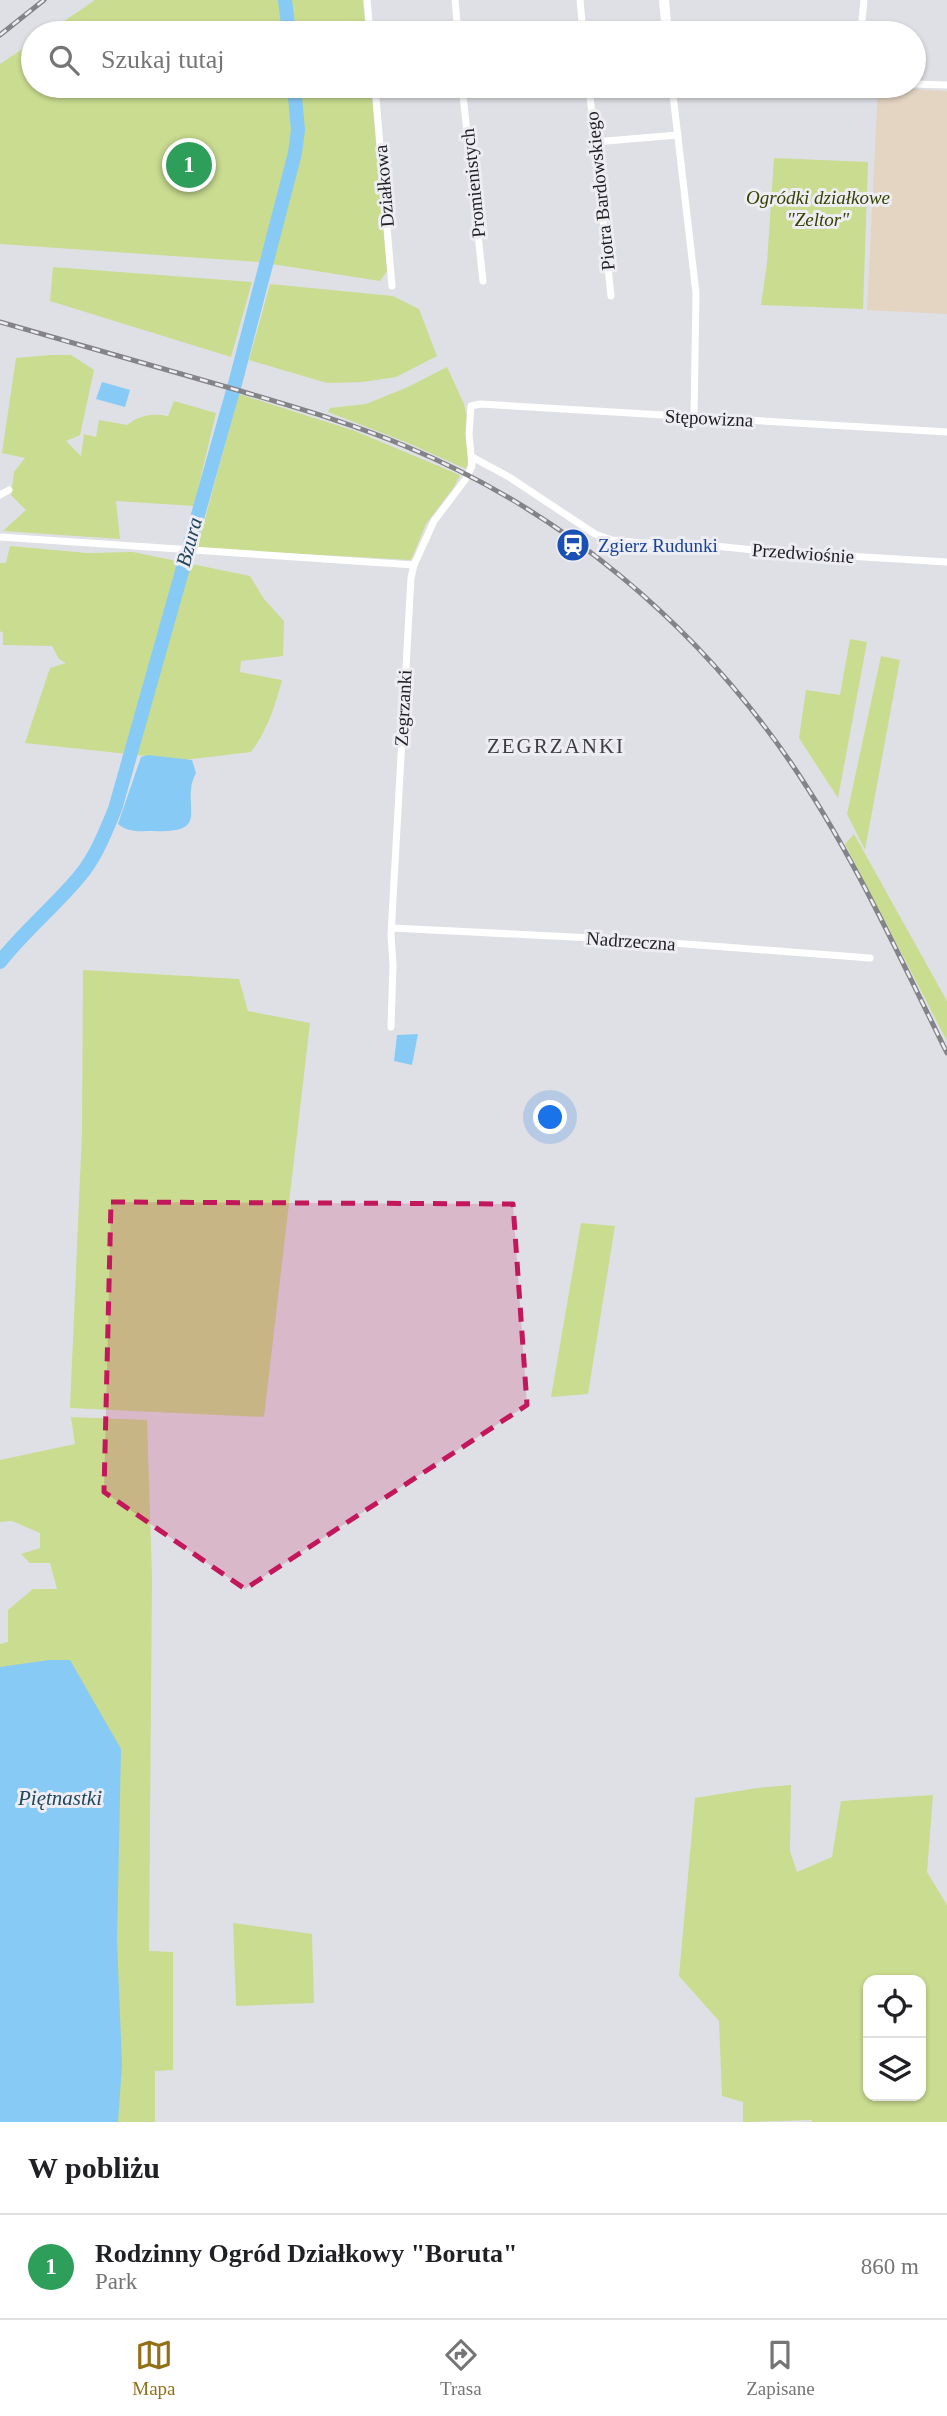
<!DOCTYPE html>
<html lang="pl">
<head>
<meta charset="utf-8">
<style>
	:root { --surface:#fff; --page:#f2f2f2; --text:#202124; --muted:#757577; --line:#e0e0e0; --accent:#937018 }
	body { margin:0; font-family:Georgia,serif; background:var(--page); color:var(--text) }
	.controls { position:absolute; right:21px; bottom:21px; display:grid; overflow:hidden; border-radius:14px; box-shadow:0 2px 5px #0004 }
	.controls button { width:63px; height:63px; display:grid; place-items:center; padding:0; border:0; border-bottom:2px solid var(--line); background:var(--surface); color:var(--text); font:35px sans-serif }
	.you { position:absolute; left:551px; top:1118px; width:24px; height:24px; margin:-18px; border:5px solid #fff; border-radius:50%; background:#1a73e8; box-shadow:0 0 0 10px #1a73e833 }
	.badge { display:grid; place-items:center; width:46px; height:46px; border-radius:50%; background:var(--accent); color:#fff; font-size:23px; font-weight:700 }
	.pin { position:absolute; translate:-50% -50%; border:4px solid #fff; box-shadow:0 2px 7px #0006 }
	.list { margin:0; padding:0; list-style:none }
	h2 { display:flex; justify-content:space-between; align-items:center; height:91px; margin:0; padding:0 28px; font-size:30px }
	h2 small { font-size:23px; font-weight:400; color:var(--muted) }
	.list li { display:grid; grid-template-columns:46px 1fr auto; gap:21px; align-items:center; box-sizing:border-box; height:105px; padding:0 28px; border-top:2px solid var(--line) }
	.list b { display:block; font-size:26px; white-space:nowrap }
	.list p { margin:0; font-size:23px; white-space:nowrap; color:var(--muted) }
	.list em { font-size:23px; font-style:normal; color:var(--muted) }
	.icon { flex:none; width:38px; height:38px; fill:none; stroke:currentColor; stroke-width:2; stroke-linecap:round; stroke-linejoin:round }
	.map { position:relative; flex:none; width:947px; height:2122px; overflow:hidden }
	.search { position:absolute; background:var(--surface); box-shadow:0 2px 5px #0004; left:21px; right:21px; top:21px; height:77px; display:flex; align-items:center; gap:18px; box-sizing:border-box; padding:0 24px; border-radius:38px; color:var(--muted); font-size:26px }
	.sheet { height:196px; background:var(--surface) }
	nav { display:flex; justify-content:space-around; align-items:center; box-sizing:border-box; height:98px; border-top:2px solid var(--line); background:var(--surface); font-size:19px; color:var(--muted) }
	nav a { display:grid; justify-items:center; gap:4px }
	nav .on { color:var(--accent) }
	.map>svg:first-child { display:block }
	.industrial { fill:#e4d4c2 }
	.green { fill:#c9dc90; fill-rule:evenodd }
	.water { fill:#87caf6 }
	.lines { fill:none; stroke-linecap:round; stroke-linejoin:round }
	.river { stroke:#87caf6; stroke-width:14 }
	.street { stroke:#fff; stroke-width:7 }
	.secondary { stroke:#fff; stroke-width:10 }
	.rail-casing { stroke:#848488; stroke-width:5 }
	.rail { stroke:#ededf3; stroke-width:2.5; stroke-dasharray:8; stroke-linecap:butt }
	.marked { fill:#c2185b; fill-opacity:0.2; stroke:#c2185b; stroke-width:5; stroke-dasharray:14 9; stroke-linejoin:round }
	.labels { text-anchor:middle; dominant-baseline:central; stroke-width:6; stroke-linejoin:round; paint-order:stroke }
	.street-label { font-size:19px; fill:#1f1f21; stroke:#ededf3 }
	.park-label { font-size:19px; font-style:italic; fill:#374200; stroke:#ededf3 }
	.transit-label { font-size:19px; fill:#164399; stroke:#ededf3; text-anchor:start }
	.water-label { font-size:21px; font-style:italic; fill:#22475e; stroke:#ededf3 }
	.neighbourhood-label { font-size:21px; letter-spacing:2px; fill:#3d3e42; stroke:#ededf3 }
</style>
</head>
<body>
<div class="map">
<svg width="947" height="2122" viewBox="0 0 947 2122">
	<rect width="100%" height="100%" fill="#dfe0e5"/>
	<path class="industrial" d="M878,87l69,4v223l-80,-4z"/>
	<g class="green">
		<path d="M95,0h268l3,33h-319z"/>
		<path d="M33,42v44h338l16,185 -7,10 -121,-19 -259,-18v-180z"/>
		<path d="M774,158l94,4 -5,147 -102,-4 6,-42z"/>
		<path d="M53,267l199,15 -21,75 -181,-56z"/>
		<path d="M270,284l123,12 26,13 18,47 -41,21 -33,5 -36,1 -78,-23z"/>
		<path d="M50,355h21l23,15 -14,65 -14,6 15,15 3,-22 12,3 3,-17 28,5c13,-10 25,-12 41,-9l6,-15 42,12 -22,93 -78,-5 4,38 -117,-8 23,-21 -15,-15 3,-23 11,-14 -23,-5 14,-95z"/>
		<path d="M447,367l17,37 3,13 -1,20 3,21 -3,11 -58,-26 -80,-31 2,-4 36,-4 42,-17z"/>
		<path d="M239,394l116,37 105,44 -6,12 -28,37 -14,34 -2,2 -213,-12z"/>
		<path d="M10,546l77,7 46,-1 117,24 14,23 20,22 -1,35 -42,5 -1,11 42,8c-7,26 -14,49 -31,72l-67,8 -159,-17 25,-75 16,-5 -7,-4 -7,-13 -49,-1v-12l-3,-2v-68h6z"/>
		<path d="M850,639l17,3 -29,156 -39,-60 7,-48 34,5z"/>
		<path d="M881,656l19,4 -35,190 -18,-36z"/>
		<path d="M854,834l93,167v40l-102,-197z"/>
		<path d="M83,970l156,9 9,32 62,12 -46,394 -194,-9 12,-276z"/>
		<path d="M581,1223l34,3 -27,168 -37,3z"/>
		<path d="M71,1417l76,3 5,157 -3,374 24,1v118l-18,1v51h-52l-103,-449v-29l8,-2v-32l25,-21h24l-7,-26h-20l-9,-9 19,-6v-15l-28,-12 -12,1v-62l75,-16z"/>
		<path d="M791,1785l-1,66 7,21 35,-15 9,-56 92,-6 -6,77 20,33v217h-135v-2l-69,2v-20l-21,-6 -3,-75 -40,-45 16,-178 62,-10zM868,1980h53v116h-53z"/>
		<path d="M233,1923l79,11 2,69 -78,3z"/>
	</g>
	<g class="water">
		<path d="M102,382l28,8 -5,17 -29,-8z"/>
		<path d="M148,755l44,5 4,13c-17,32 18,61 -42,58 -12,0 -26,2 -36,-7l23,-67z"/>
		<path d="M418,1034l-6,31 -18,-4 3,-26z"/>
		<path d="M49,1660h21l51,89 -4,192 5,124 -4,57h-118v-455z"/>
	</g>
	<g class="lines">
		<g class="river">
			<path d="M285,0l4,33"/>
			<path d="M0,962c24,-31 54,-55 79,-85 17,-20 26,-44 36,-68l121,-429 59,-227 3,-23 -4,-44"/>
		</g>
		<g class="street">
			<path d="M367,0l3,33"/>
			<path d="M455,0l3,33"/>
			<path d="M580,0l3,33"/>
			<path d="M861,32l3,-32"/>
			<path d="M914,84l33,1"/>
			<path d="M375,86l17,200"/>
			<path d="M462,86l21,195"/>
			<path d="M589,86l22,210"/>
			<path d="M672,86l24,207 -2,124"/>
			<path d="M376,94l70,-8"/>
			<path d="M594,142l84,-7"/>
			<path d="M472,457l37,20 86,57 17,6 29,3h45l78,8 183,11"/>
			<path d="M0,495l9,-5"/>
			<path d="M0,537l414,28"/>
			<path d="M392,928l241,12 237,18"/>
			<path d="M391,1027l2,-62 -2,-30 20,-357 3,-13 20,-44 31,-41 7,-14 -3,-32 2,-28 9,-2 467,28"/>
		</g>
		<g class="secondary">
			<path d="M664,0l3,33"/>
			<path d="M667,30l51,3"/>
			<path d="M861,33v-1"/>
		</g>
		<defs>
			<g id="rail">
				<path d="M0,35l44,-35"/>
				<path d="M0,322c79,23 158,45 237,68 57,17 114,33 168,56 157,65 290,177 386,317 61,89 108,193 156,290"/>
			</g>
		</defs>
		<use href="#rail" class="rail-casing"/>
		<use href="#rail" class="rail"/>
	</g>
	<path class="marked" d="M111,1202l402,2 14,201 -282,184 -141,-97z"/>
	<defs>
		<symbol id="station-disc" viewBox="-11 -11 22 22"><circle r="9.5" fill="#1a4fb4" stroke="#ededf3"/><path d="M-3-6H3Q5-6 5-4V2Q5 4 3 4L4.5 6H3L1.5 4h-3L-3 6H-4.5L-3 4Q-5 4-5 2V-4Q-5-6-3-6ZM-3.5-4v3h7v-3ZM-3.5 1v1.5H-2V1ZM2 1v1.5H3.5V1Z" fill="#fff"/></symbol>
	</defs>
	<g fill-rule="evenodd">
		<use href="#station-disc" x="554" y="526" width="38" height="38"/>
	</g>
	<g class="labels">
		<g class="street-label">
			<text transform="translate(473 183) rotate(-96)">Promienistych</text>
			<text transform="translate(384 186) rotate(-95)">Działkowa</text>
			<text transform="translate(600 191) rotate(-96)">Piotra Bardowskiego</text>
			<text transform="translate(709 418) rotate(3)">Stępowizna</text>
			<text transform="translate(803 553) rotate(4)">Przedwiośnie</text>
			<text transform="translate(403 708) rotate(-87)">Zegrzanki</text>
			<text transform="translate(631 941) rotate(4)">Nadrzeczna</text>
		</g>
		<g class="park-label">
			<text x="818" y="197">Ogródki działkowe<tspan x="818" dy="22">"Zeltor"</tspan></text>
		</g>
		<g class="transit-label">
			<text x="598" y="545">Zgierz Rudunki</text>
		</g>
		<g class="water-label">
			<text transform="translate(189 542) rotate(-75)">Bzura</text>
			<text x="60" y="1798">Piętnastki</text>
		</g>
		<g class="neighbourhood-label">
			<text x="556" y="746">ZEGRZANKI</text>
		</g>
	</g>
</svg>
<div class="controls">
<button><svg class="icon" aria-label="locate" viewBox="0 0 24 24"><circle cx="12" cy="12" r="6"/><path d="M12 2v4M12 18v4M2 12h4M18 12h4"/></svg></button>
<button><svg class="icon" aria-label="layers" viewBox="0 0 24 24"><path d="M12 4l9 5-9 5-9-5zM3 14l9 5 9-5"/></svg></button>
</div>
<div class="you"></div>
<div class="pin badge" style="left:189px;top:165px;background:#2e9e5b">1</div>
<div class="search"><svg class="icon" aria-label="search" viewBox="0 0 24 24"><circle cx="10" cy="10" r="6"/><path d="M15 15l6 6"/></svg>Szukaj tutaj</div>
</div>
<section class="sheet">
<h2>W pobliżu<small></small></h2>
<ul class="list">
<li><span class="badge" style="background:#2e9e5b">1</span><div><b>Rodzinny Ogród Działkowy &quot;Boruta&quot;</b><p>Park</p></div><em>860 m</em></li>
</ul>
</section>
<nav>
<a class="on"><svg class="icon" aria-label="map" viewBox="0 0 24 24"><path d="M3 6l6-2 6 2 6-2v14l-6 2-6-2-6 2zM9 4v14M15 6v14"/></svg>Mapa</a>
<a><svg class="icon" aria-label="directions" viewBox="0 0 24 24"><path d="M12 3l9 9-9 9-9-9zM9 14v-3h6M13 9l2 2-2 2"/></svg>Trasa</a>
<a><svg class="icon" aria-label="saved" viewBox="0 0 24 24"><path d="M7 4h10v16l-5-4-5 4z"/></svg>Zapisane</a>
</nav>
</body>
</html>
